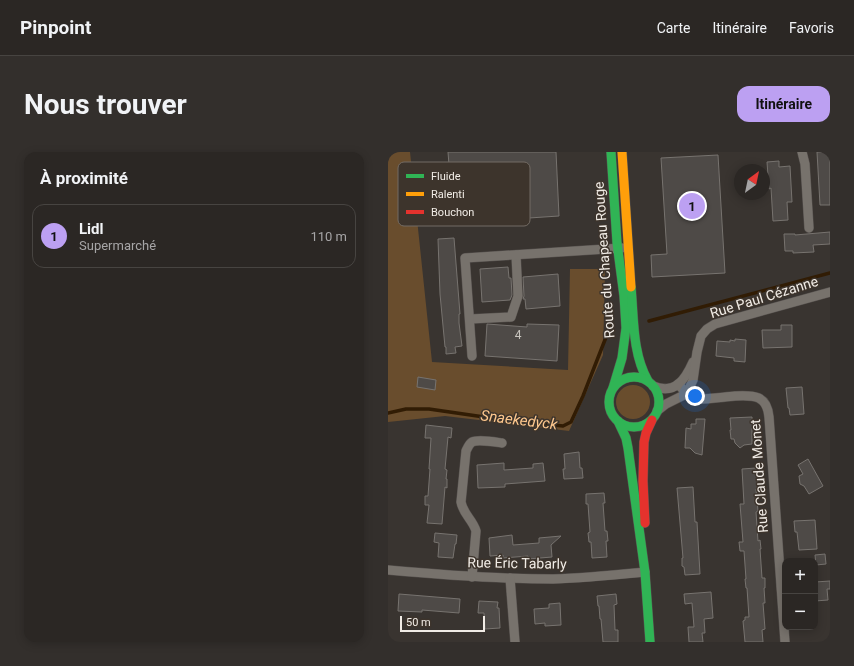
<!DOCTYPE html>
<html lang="fr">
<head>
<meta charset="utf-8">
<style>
	:root { --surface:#2b2724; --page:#332f2c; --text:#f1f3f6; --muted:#a6a5a6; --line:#474441; --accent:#bca0f2 }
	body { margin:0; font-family:Roboto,sans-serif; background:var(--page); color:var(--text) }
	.controls { position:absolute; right:12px; bottom:12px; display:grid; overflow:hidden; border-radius:8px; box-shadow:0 2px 10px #0003 }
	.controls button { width:36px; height:36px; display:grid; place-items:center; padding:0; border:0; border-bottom:1px solid var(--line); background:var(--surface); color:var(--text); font:20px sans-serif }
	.compass { position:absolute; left:346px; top:12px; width:36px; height:36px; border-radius:50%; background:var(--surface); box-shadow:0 2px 10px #0003; rotate:33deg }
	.scale { position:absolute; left:12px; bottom:10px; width:85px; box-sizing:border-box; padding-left:4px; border:2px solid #f1ece6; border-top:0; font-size:11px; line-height:14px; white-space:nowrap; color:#f1ece6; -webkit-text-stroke:3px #3d342c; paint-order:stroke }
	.you { position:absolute; left:307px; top:244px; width:14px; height:14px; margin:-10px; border:3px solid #fff; border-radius:50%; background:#1a73e8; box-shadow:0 0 0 6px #1a73e833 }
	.badge { display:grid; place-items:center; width:26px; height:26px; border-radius:50%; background:var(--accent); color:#111; font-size:13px; font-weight:700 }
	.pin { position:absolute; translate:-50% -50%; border:2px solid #fff; box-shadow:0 1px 4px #0006 }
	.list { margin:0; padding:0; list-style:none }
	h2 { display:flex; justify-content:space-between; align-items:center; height:52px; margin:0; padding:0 16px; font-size:17px }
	h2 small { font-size:13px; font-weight:400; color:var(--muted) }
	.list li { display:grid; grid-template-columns:26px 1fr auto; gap:12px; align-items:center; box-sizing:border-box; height:64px; margin:0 8px 8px; padding:0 8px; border:1px solid var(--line); border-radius:12px }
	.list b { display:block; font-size:15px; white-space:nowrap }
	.list p { margin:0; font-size:13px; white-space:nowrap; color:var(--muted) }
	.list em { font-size:13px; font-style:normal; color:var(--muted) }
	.map { position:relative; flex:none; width:442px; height:490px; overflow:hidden; border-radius:12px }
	header { display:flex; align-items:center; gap:24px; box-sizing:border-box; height:56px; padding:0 20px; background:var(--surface); border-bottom:1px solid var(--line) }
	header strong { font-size:19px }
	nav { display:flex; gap:22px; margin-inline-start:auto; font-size:14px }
	.intro { display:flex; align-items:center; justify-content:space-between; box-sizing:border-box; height:96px; padding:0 24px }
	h1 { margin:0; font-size:28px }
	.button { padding:10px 18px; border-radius:12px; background:var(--accent); color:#111; font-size:14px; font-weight:700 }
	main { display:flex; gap:24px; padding:0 24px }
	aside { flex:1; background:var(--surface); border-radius:12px; box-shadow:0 2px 10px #0003 }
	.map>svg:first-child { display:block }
	.green { fill:#694d2d }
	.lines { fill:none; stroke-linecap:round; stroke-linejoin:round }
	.stream { stroke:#311c04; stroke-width:3.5 }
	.building { fill:#4e4a47; stroke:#77736f }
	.street-casing { stroke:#56514e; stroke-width:10 }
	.fast-casing { stroke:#56514e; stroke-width:10 }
	.slow-casing { stroke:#56514e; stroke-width:10 }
	.jam-casing { stroke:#56514e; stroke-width:10 }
	.street { stroke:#77726c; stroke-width:9 }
	.fast { stroke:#30b455; stroke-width:9 }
	.slow { stroke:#ff9f0a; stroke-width:9 }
	.jam { stroke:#e5322d; stroke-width:9 }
	.labels { text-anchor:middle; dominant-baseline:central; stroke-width:3; stroke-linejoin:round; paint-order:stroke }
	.number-label { font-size:12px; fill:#c8c4be }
	.street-label { font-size:14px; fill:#f1ece6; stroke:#3d342c }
	.water-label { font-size:15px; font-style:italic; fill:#fec88e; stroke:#3d342c }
	.key { fill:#3d342c; stroke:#736b64; stroke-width:1 }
	.key-label { font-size:11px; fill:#f1ece6 }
</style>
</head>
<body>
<header>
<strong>Pinpoint</strong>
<nav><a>Carte</a><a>Itinéraire</a><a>Favoris</a></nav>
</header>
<div class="intro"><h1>Nous trouver</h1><a class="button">Itinéraire</a></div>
<main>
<aside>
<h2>À proximité<small></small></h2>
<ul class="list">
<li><span class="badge">1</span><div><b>Lidl</b><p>Supermarché</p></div><em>110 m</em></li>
</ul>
</aside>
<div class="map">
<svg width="442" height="490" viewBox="0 0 442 490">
	<rect width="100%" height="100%" fill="#393430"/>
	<g class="green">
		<path d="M0,0h22l22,210 136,8 2,-101h35l-2,86 -34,76 -124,-15 -57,6z"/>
		<circle cx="245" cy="250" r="17"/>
	</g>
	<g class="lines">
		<g class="stream">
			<path d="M261,169l181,-48"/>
			<path d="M0,261l18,-4h23l69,10 65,7 8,-4 12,-26 27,-69"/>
		</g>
	</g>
	<g class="building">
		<path d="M60,0h108l3,64 -30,2 -3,-47 -45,3 3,40 -31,3z"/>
		<path d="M429,0h13v53h-10z"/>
		<path d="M330,3l7,118 -73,4 -1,-22 16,-1 -6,-96z"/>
		<path d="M391,9v6l11,-1 2,36h-5l1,18 -15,1 -2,-33 -2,1 -2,-27z"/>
		<path d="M442,80v12l-17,1 1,7 -21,1v-2h-8l-1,-17h11v1z"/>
		<path d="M66,86l6,76h-1v9l3,23 -7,1 1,6 -10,1v-7h-1l-5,-53 -2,-55z"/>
		<path d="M120,115l1,11h2l1,17 -2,5 -28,2 -2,-33z"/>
		<path d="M170,122l2,32 -34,3 -1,-10h-2l1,-3 -1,-19z"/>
		<path d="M99,172l40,3v-3l32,1 -2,36 -72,-5z"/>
		<path d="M393,173h11v22l-29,1 -1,-18h19z"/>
		<path d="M347,187l11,1 -1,22 -11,-1v-3l-18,-2 1,-15 13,1v-2l5,1z"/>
		<path d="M30,225l18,3 -1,10 -18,-3z"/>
		<path d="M414,235l2,27 -14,1 -1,-7h-1l-2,-20z"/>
		<path d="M364,265l1,11h-1v16l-8,1 -4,3 -5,-5 -1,-4h-3l-1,-9h1l-1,-12z"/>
		<path d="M308,267h9l-3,36 -7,-2 -5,-5h-5l1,-20 5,1v-5h5z"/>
		<path d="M38,273l26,3 -1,10 -3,-1 -3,32 2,1 -1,9h1v9l-2,-1 -3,37 -15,-1 2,-18h-4v-9h3l2,-27h-1l2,-31h-6z"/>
		<path d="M191,300l1,16h2l1,10 -19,1 -1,-10h2l-1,-15z"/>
		<path d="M420,307l15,27 -14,8 -5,-8 -4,-2 -1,-8 4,-2 -5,-9z"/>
		<path d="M116,311v7l29,-2v-4l10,-1 2,18 -40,3v3l-27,1 -1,-23z"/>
		<path d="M368,316l2,21h-2l2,22 -2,1 2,29 2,-1 1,9h-1l2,29h3v10h-1l1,15h-2l2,26 -3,1 1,12h-18l-2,-21 2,-1v-3h4l-2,-29h-1l-1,-9h1l-2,-28h-4l-1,-9h4l-3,-38h4l-2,-35z"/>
		<path d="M305,335l2,35h2l3,52 -15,1 -1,-8 -2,-1v-8h1l-6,-70z"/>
		<path d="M216,341l1,10h-2l2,28h2l1,10h-2l1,16 -15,1 -1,-16h-2l-1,-9 2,-1 -2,-28h-2v-10z"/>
		<path d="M427,368l2,29 -18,1 -2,-18h-2l-1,-11z"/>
		<path d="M47,381l22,2 -1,9h-1l-2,14 -15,-1 1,-14 -5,-1z"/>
		<path d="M124,383l1,10 26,-2v-5l22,-2 -10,9 1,12 -24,2v-3l-25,2v-3l-13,1 -1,-18z"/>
		<path d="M437,402l1,10 -10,1 -1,-10z"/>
		<path d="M442,429v8h-3l1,11 -13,1v-11l1,-1 -1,-7z"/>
		<path d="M323,440l2,26 -9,1 1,14h-3l1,9h-14l-1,-15h6l-2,-24 -7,1 -1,-10z"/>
		<path d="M11,442l61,5 -1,14 -37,-3v2l-24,-1z"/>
		<path d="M228,442l1,10 -3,1 1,25h3v12h-15l-2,-23h-1l-1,-13h-1l-1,-10z"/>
		<path d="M91,449l19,1 -1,6h2l1,20 -15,1 -1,-16h-6z"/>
		<path d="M172,451l1,22 -16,1v-3l-10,1 -1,-15 15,-1v-4z"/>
	</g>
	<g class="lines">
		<defs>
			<g id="street">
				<path d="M414,0l3,12 4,64"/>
				<path d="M82,167l41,-2 7,-21 -2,-41"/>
				<path d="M84,204l-7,-98 157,-10"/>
				<path d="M290,232c6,7 11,12 20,15 12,0 25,-2 37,-3 19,-1 32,-1 34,21l16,225"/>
				<path d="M265,234c22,9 32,-6 40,-24"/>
				<path d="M269,259l9,-7 16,-8 6,-5 5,-11 4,-28 4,-16 6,-7 8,-5 115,-32"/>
				<path d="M0,418c55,5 110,9 165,9 31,-1 61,-4 92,-7"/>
				<path d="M84,425l4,-46c-3,-11 -13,-17 -15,-29l5,-51c2,-4 3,-7 6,-9 6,-3 23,0 30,1"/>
				<path d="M122,426l5,64"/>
			</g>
			<g id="fast">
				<path d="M223,0l6,91 7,53 2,32 -4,30 -9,30"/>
				<path d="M243,135c3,31 1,66 17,94"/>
				<circle cx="246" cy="250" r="25"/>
				<path d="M230,269l8,17 2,10 17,124 5,70"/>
			</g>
			<path id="slow" d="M234,0l9,135"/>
			<path id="jam" d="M257,371l-2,-42 1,-39 2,-9 6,-13"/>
		</defs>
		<use href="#street" class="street-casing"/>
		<use href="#fast" class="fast-casing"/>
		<use href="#slow" class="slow-casing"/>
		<use href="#jam" class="jam-casing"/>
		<use href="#street" class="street"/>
		<use href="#fast" class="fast"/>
		<use href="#slow" class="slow"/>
		<use href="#jam" class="jam"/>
	</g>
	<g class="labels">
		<g class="number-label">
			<text x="130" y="183">4</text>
		</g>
		<g class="street-label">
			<text transform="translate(216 108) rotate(-94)">Route du Chapeau Rouge</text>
			<text transform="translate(376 145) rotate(-17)">Rue Paul Cézanne</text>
			<text transform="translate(371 324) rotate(-94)">Rue Claude Monet</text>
			<text transform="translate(129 411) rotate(1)">Rue Éric Tabarly</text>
		</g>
		<g class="water-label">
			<text transform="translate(131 268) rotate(7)">Snaekedyck</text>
		</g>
	</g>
	<rect x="10" y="10" width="132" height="64" rx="6" class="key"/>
	<rect x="18" y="22" width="18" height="4" fill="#30b455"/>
	<rect x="18" y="40" width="18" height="4" fill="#ff9f0a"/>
	<rect x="18" y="58" width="18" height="4" fill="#e5322d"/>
	<g class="key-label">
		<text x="43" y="28">Fluide</text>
		<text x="43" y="46">Ralenti</text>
		<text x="43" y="64">Bouchon</text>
	</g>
</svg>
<div class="controls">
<button>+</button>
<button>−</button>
</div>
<svg class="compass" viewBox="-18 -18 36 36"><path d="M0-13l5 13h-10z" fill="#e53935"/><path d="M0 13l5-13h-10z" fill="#a6a5a6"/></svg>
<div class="scale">50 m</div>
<div class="you"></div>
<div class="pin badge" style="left:304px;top:54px">1</div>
</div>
</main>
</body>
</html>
